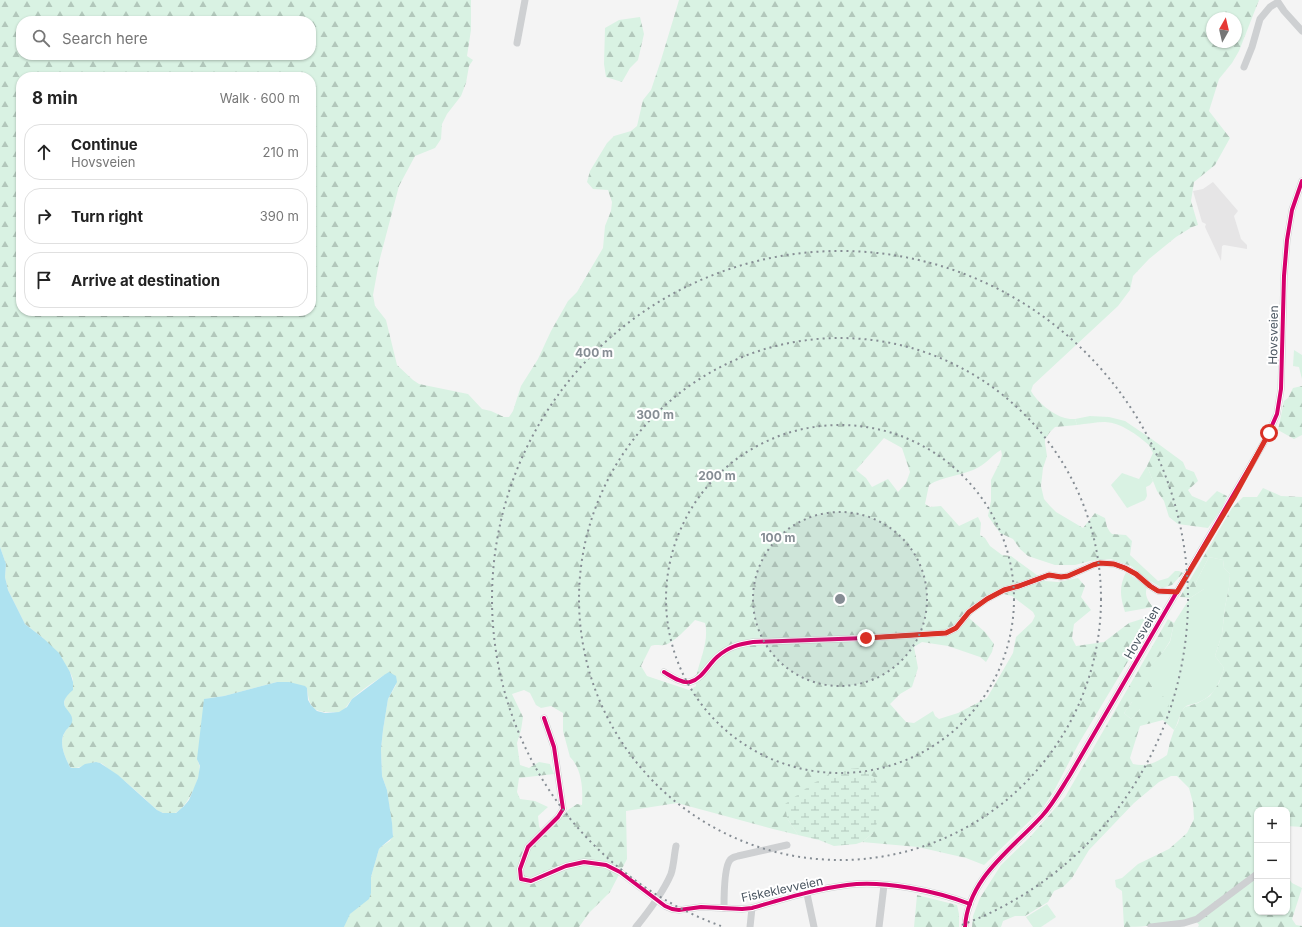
<!DOCTYPE html>
<html lang="en">
<head>
<meta charset="utf-8">
<style>
	:root { --surface:#fff; --page:#f6f6f6; --text:#222; --muted:#767676; --line:#e0e0e0 }
	body { margin:0; font-family:Inter,sans-serif; background:var(--page); color:var(--text) }
	.controls { position:absolute; right:12px; bottom:12px; display:grid; overflow:hidden; border-radius:8px; box-shadow:0 1px 3px #0004 }
	.controls button { width:36px; height:36px; display:grid; place-items:center; padding:0; border:0; border-bottom:1px solid var(--line); background:var(--surface); color:var(--text); font:20px sans-serif }
	.compass { position:absolute; left:1206px; top:12px; width:36px; height:36px; border-radius:50%; background:var(--surface); box-shadow:0 1px 3px #0004; rotate:8deg }
	.stop { position:absolute; width:12px; height:12px; margin:-9px; border:3px solid #d93025; border-radius:50%; background:#fff }
	.stop.end { background:#d93025; border-color:#fff; box-shadow:0 1px 4px #0008 }
	.list { margin:0; padding:0; list-style:none }
	h2 { display:flex; justify-content:space-between; align-items:center; height:52px; margin:0; padding:0 16px; font-size:17px }
	h2 small { font-size:13px; font-weight:400; color:var(--muted) }
	.list li { display:grid; grid-template-columns:26px 1fr auto; gap:12px; align-items:center; box-sizing:border-box; height:56px; margin:0 8px 8px; padding:0 8px; border:1px solid var(--line); border-radius:16px }
	.list b { display:block; font-size:15px; white-space:nowrap }
	.list p { margin:0; font-size:13px; white-space:nowrap; color:var(--muted) }
	.list em { font-size:13px; font-style:normal; color:var(--muted) }
	.icon { flex:none; width:22px; height:22px; fill:none; stroke:currentColor; stroke-width:2; stroke-linecap:round; stroke-linejoin:round }
	.map { position:relative; flex:none; width:1302px; height:927px; overflow:hidden }
	.search { position:absolute; background:var(--surface); box-shadow:0 1px 3px #0004; left:16px; top:16px; width:300px; height:44px; display:flex; align-items:center; gap:10px; box-sizing:border-box; padding:0 14px; border-radius:16px; color:var(--muted); font-size:15px }
	.panel { position:absolute; background:var(--surface); box-shadow:0 1px 3px #0004; left:16px; top:72px; width:300px; height:244px; border-radius:16px }
	.map>svg:first-child { display:block }
	.education { fill:#e6e5e6 }
	.grass { fill:#d9f2e3 }
	.forest { fill:url(#forest-firs); fill-rule:evenodd }
	.wetland { fill:url(#wetland-marsh) }
	.water { fill:#aee2f0 }
	.lines { fill:none; stroke-linecap:round; stroke-linejoin:round }
	.street { stroke:#ced0d2; stroke-width:7 }
	.cycleway-casing { stroke:#fff; stroke-width:6 }
	.cycleway { stroke:#d6006c; stroke-width:4 }
	.route { stroke:#d93025; stroke-width:5 }
	.ring { fill:none; stroke:#868d94; stroke-width:2; stroke-dasharray:2 4 }
	.labels { text-anchor:middle; dominant-baseline:central; stroke-width:4; stroke-linejoin:round; paint-order:stroke }
	.street-label { font-size:12px; fill:#4a5661; stroke:#fff }
	.centre { fill:#868d94; stroke:#fff; stroke-width:2 }
	.ring-label { font-size:12px; text-anchor:middle; font-weight:bold; fill:#868d94; stroke:#fff; stroke-width:4; stroke-linejoin:round; paint-order:stroke }
</style>
</head>
<body>
<div class="map">
<svg width="1302" height="927" viewBox="0 0 1302 927">
	<defs>
		<pattern id="forest-firs" width="22" height="20" patternUnits="userSpaceOnUse"><rect width="22" height="20" fill="#d9f2e3"/><path d="M5 1l3.5 6h-7zM16 11l3.5 6h-7z" fill="#b2c7bb"/></pattern>
		<pattern id="wetland-marsh" width="20" height="14" patternUnits="userSpaceOnUse"><rect width="20" height="14" fill="#d9f2e3"/><path d="M1 5h8M5 5V1M11 12h8M15 12V8" fill="none" stroke="#b2c7bb"/></pattern>
	</defs>
	<rect width="100%" height="100%" fill="#f4f4f4"/>
	<path class="education" d="M1213,182l25,29 -4,5 7,23 6,6v4l-23,-4 -2,1 -1,15 -16,-34 1,-3 -4,-2 -9,-31 10,-2z"/>
	<g class="grass">
		<path d="M1294,350l8,5v24l-3,-12 -6,-1z"/>
		<path d="M1090,416l19,1 16,4 28,19 -4,5c-12,-10 -27,-22 -44,-23 -9,0 -19,2 -28,3l-2,-6z"/>
		<path d="M1147,466l6,15 -3,4 -4,2 1,9 -2,4 -18,8 -16,-23 11,-12 17,6z"/>
		<path d="M1209,557l14,3 1,8 6,6 -1,13 -4,20 -3,27 -7,22 9,12c-5,16 -9,27 -25,34 -4,2 -11,2 -14,5 -5,4 -7,17 -11,23l-11,-10 5,-8 -16,-3h-12l-9,10 -7,-6 8,-11 21,-14 -10,-14 20,-22 7,-10 4,-19 16,-25 14,-9 -8,-2 -1,-3z"/>
		<path d="M1047,904l9,13 -15,10h-8l-7,-10z"/>
	</g>
	<g class="forest">
		<path d="M0,0h471v30l-4,26 6,4 -4,6 -3,17 -5,13 -14,18 -5,10 -1,15 -6,9 -20,8 -16,30 -20,76 -6,33 2,11 11,14 11,45 16,15 6,4 49,10 14,15 9,2 13,6h5l4,-6 8,-25 17,-27 13,-28 17,-30 9,-9 26,-44 2,-22 6,-15 1,-9 -4,-12 -15,-1 -6,-7 3,-11 17,-28 7,-7 17,-5 6,-5 6,-26 8,-10 10,-30 18,-60h580l-20,51 -7,12 -13,16 -10,32 21,27 -15,27 -21,17 -3,19 7,24 -6,2 -16,10 -27,22 -16,17 -3,14 -12,16 -85,79 -2,6c6,11 22,24 34,27 3,1 7,1 10,1l2,6 -22,2 -5,5 -5,7v4l2,13 -4,12 -2,18 3,13 6,7 6,6 27,16 12,-15 10,5 2,9 3,5 2,2 14,1 6,6 -2,14 28,26 10,-3 7,-7h4l4,2 -11,12 -10,3 -15,-9 -16,-13 -20,-7 -21,2 -15,4h-20l-27,-9 -8,-7 -7,-10 -13,-6 -12,-17 3,-15v-21l9,-18 2,-7 -1,-5c-9,5 -14,13 -22,17 -15,9 -37,9 -50,18l-4,19 5,3 11,-1 18,20 19,-9 3,6 -1,12 5,3 5,8 12,9 9,1 34,25 13,1 20,-4 7,8 -4,11 10,13 -17,14 -2,14 4,8 28,-4 25,-19 16,-5h9l-75,125 -24,46 -12,19 -59,57 -18,-7 -48,-11 -56,-5 11,-9 -86,-15 11,17 -25,-6 -96,-26 -51,8 1,48 -17,33 -21,21 -10,14h-235l4,-11 23,-23v-16l8,-28 3,-3 8,-5 3,-7 -6,-44 -5,-14 -1,-27 2,-19 5,-31 8,-14 -12,-10c-10,7 -23,15 -32,24 -4,4 -6,11 -12,13 -3,1 -7,0 -9,0 -19,1 -22,-7 -24,-24l-30,-6 -53,14 -19,3 -7,63c7,10 -11,47 -23,51 -5,2 -14,0 -18,-3 -16,-15 -32,-30 -50,-42 -2,-2 -5,-5 -7,-5 -11,-3 -21,8 -30,4 -5,-10 -12,-24 -5,-35 3,-6 5,-6 7,-14 -2,-3 -6,-7 -7,-11 -4,-10 8,-17 8,-26 0,-3 -2,-7 -3,-9l-27,-34 -18,-14 -17,-34 -3,-13 1,-13 -6,-17zM1212,18h24v24h-24zM21,21h290v34h-290zM21,77h290v234h-290zM884,438l18,10 8,24 -4,11 -8,9 -10,-13 -16,8 -6,-9 -10,-8zM1000,593l12,3 21,16 2,4 -3,6 -16,15 -3,16 -26,45 -29,15 -19,6 -4,-3 -2,-5 -19,12 -8,-1 -16,-18 10,-10 12,-7 6,-19 -4,-21 8,-5 26,4 32,11 6,5 6,-10 2,-8 -9,-12 -16,-14 1,-2 13,-13zM695,620l10,3c4,17 -4,34 -8,50 -1,4 -1,9 -1,13l-7,4 -42,-14 -6,-10 10,-20c5,-2 8,0 13,-1 9,-1 25,-19 31,-25zM524,690l6,3 6,12 5,3 10,-2 12,7v18l7,26c12,12 13,32 12,48l-5,-1 -9,6 -22,25 -4,-1 -3,-8 -1,-10 10,-9 -13,-6 -15,-2 -3,-7 2,-14 35,-4 -4,-10 -11,-2 -10,6 -9,-3 -3,-22 4,-13 2,-13 -11,-23z"/>
		<path d="M640,17l4,17 -6,26 -8,8 -8,14 -16,-5 -2,-13 1,-36 14,-8z"/>
		<path d="M1302,386v49l-8,4 -16,-9 6,-29 4,-3 5,-10z"/>
		<path d="M1153,440l30,22 3,7 8,3 4,9 -10,9 4,6 14,6 11,-11 10,5 -5,12 -14,20 -30,-4 -9,-7 -5,-16 -7,-10 -10,-25 6,-13 -4,-8z"/>
		<path d="M1263,488l18,8 21,1v330l-15,-1v-16h-30v102h30v-36l5,7 10,5 -10,31 4,6 6,1v1h-104l1,-2 -6,-8c-18,7 -49,10 -69,10l-2,-36 -6,-4 -1,-7 7,-2 16,-14 31,-15 18,-16 7,-14 -1,-16 -4,-15 -12,-12h-6l-12,6 -25,21 -45,47 -17,28 -9,9 -9,4 -6,11 -23,14h-10l-12,5 -2,6h-29l1,-11 7,-18 21,-33 29,-28 35,-40 103,-178 6,4 -4,18 -7,11 -19,22 9,14 -2,11 -19,3 -8,11 7,6 9,-10h12l12,-14 5,6 -1,11 -5,8 -23,6 -10,32 3,6c14,3 23,-1 34,-9l3,-13 4,-12 4,-7 3,-11 4,-5 13,-4 12,-7 9,-13 5,-15 -9,-12 7,-22 3,-27 4,-20 1,-13 -6,-6 -1,-8 -14,-3 -14,27 1,3 7,-1 1,3 -14,9 -10,-1 52,-89 11,-11h14z"/>
		<path d="M1126,572l21,15c-3,8 1,14 6,20l-28,5c-5,-16 -6,-25 1,-40z"/>
		<path d="M917,895l40,10 2,9v13h-45z"/>
	</g>
	<path class="wetland" d="M858,768l16,9 7,14v22l-8,20 -11,9 -6,2 -22,2 -15,-6 -21,-5 -11,-17 -2,-14 27,-20 25,-14z"/>
	<path class="water" d="M0,547l6,17 -1,13 3,13 17,34 18,14 16,15 11,19 3,10v8c-21,18 2,19 -1,32 -1,4 -5,6 -7,10 -7,10 0,25 5,35l2,1h7l6,-4 11,-2 4,1 18,12 39,35 6,3h13l8,-7 5,-6 9,-22 2,-12 -3,-7 7,-60 20,-3 53,-14h12l16,4 2,2 1,12 3,5 6,6 8,2 14,-1 8,-5 5,-8 32,-24 5,-3 7,4 1,6 -9,17 -5,31 -2,19 1,27 5,14 5,33 1,14 -11,9 -3,3 -8,28v16l-2,6 -19,15 -6,13h-344z"/>
	<g class="lines">
		<g class="street">
			<path d="M517,43l8,-43"/>
			<path d="M1244,67l8,-20 8,-28 10,-12 8,-5 6,9 18,20"/>
			<path d="M664,672c7,4 18,12 26,10 12,-3 18,-17 27,-25 11,-10 22,-13 36,-15l113,-4 80,-5 10,-5 13,-16 18,-13 17,-9 15,-4 30,-11 12,2 7,-1 25,-11 7,-2 14,1 11,4 11,6 14,12 8,5 19,1"/>
			<path d="M544,718l10,29 9,62 -5,8 -30,30 -8,22 1,10 10,2 35,-15 18,-4 22,3 14,7 45,34 7,3 7,1 22,-3 41,2 10,-1c31,-9 63,-19 95,-23 36,-5 89,6 123,19"/>
			<path d="M807,894l7,33"/>
			<path d="M724,908c0,-10 0,-41 6,-48 2,-3 5,-3 8,-4l49,-11"/>
			<path d="M636,927c13,-16 27,-34 35,-53 3,-9 3,-19 5,-28"/>
			<path d="M750,927l2,-19"/>
			<path d="M879,927l5,-42"/>
			<path d="M965,927c3,-49 47,-78 77,-111 11,-12 19,-27 28,-41l196,-336 11,-25 4,-25 3,-113 3,-36 5,-30 10,-29"/>
			<path d="M1151,927l33,-4 13,-4 60,-45"/>
		</g>
		<defs>
			<g id="cycleway">
				<path d="M664,672c7,4 18,12 26,10 12,-3 18,-17 27,-25 11,-10 22,-13 36,-15l113,-4 80,-5 10,-5 13,-16 18,-13 17,-9 15,-4 30,-11 12,2 7,-1 25,-11 7,-2 14,1 11,4 11,6 14,12 8,5 19,1"/>
				<path d="M544,718l10,29 9,62 -5,8 -30,30 -8,22 1,10 10,2 35,-15 18,-4 22,3 14,7 45,34 7,3 7,1 22,-3 41,2 10,-1c31,-9 63,-19 95,-23 36,-5 89,6 123,19"/>
				<path d="M965,927c3,-49 47,-78 77,-111 11,-12 19,-27 28,-41l196,-336 11,-25 4,-25 3,-113 3,-36 5,-30 10,-29"/>
			</g>
		</defs>
		<use href="#cycleway" class="cycleway-casing"/>
		<use href="#cycleway" class="cycleway"/>
	</g>
	<g class="lines">
		<path class="route" d="M866,638l80,-5 10,-5 13,-16 18,-13 17,-9 15,-4 30,-11 12,2 7,-1 25,-11 7,-2 14,1 11,4 11,6 14,12 8,5 19,1 57,-95 35,-64"/>
	</g>
	<circle cx="840" cy="599" r="87" fill="#868d94" fill-opacity=".12"/>
	<g class="ring">
		<circle cx="840" cy="599" r="87"/>
		<circle cx="840" cy="599" r="174"/>
		<circle cx="840" cy="599" r="261"/>
		<path d="M721 926A348 348 0 1 1 959 926"/>
	</g>
	<g class="labels">
		<g class="street-label">
			<text transform="translate(1273 335) rotate(-89)">Hovsveien</text>
			<text transform="translate(1142 632) rotate(-60)">Hovsveien</text>
			<text transform="translate(782 889) rotate(-12)">Fiskeklevveien</text>
		</g>
	</g>
	<circle cx="840" cy="599" r="6" class="centre"/>
	<g class="ring-label">
		<text x="594" y="357">400 m</text>
		<text x="655" y="419">300 m</text>
		<text x="717" y="480">200 m</text>
		<text x="778" y="542">100 m</text>
	</g>
</svg>
<div class="controls">
<button>+</button>
<button>−</button>
<button><svg class="icon" aria-label="locate" viewBox="0 0 24 24"><circle cx="12" cy="12" r="6"/><path d="M12 2v4M12 18v4M2 12h4M18 12h4"/></svg></button>
</div>
<svg class="compass" viewBox="-18 -18 36 36"><path d="M0-13l5 13h-10z" fill="#e53935"/><path d="M0 13l5-13h-10z" fill="#767676"/></svg>
<div class="stop" style="left:1269px;top:433px"></div>
<div class="stop end" style="left:866px;top:638px"></div>
<div class="search"><svg class="icon" aria-label="search" viewBox="0 0 24 24"><circle cx="10" cy="10" r="6"/><path d="M15 15l6 6"/></svg>Search here</div>
<section class="panel">
<h2>8 min<small>Walk · 600 m</small></h2>
<ul class="list">
<li><svg class="icon" aria-label="ahead" viewBox="0 0 24 24"><path d="M12 20V5M6 11l6-6 6 6"/></svg><div><b>Continue</b><p>Hovsveien</p></div><em>210 m</em></li>
<li><svg class="icon" aria-label="right" viewBox="0 0 24 24"><path d="M7 20v-9h11M14 6l5 5-5 5"/></svg><div><b>Turn right</b></div><em>390 m</em></li>
<li><svg class="icon" aria-label="arrive" viewBox="0 0 24 24"><path d="M6 21V4h12l-3 4 3 4H6"/></svg><div><b>Arrive at destination</b></div></li>
</ul>
</section>
</div>
</body>
</html>
